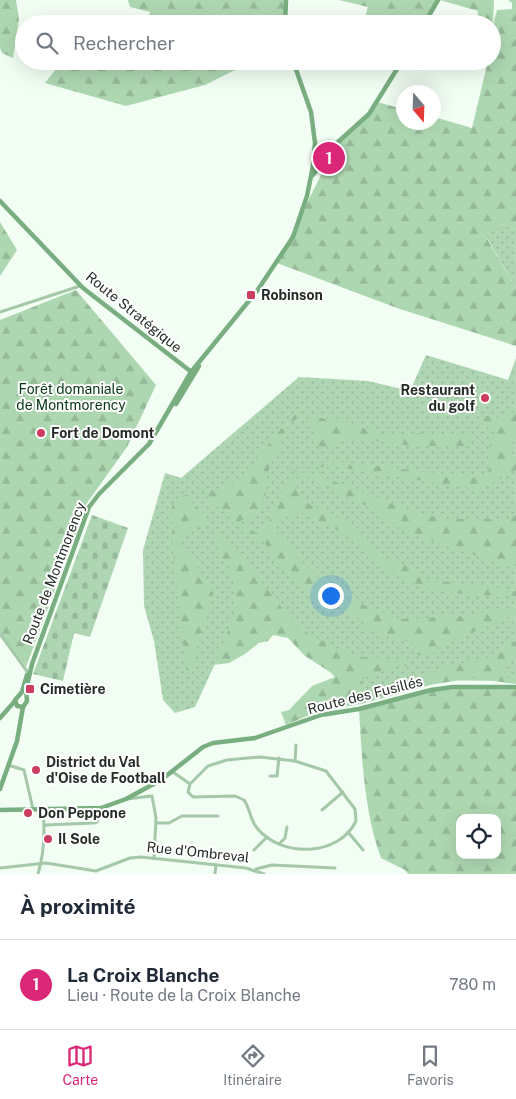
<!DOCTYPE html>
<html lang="fr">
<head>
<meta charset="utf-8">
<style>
	:root { --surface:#fff; --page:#f6f6f7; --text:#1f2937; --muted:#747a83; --line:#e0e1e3; --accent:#db2777 }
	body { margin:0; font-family:"Public Sans",sans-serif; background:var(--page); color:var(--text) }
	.controls { position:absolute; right:15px; bottom:15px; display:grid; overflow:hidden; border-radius:10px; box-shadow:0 5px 20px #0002 }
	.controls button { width:45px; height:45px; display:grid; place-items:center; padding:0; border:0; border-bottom:1px solid var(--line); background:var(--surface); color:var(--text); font:25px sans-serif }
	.compass { position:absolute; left:396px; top:85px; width:45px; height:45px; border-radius:50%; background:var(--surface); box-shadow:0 5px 20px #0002; rotate:161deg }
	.you { position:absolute; left:330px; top:595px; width:18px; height:18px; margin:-12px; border:4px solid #fff; border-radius:50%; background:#1a73e8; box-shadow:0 0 0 8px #1a73e833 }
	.badge { display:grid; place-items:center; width:32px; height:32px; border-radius:50%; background:var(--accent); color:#fff; font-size:16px; font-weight:700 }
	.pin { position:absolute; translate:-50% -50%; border:2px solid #fff; box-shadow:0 1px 5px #0006 }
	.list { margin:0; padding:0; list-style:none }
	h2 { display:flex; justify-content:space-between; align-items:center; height:65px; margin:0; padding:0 20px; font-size:21px }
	h2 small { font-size:16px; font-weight:400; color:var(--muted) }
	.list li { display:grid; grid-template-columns:32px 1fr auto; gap:15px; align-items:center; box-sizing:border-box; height:90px; padding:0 20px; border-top:1px solid var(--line) }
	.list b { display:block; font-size:19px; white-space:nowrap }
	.list p { margin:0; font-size:16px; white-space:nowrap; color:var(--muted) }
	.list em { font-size:16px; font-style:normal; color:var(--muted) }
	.icon { flex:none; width:28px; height:28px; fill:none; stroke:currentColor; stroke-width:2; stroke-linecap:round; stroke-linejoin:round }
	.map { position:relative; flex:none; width:516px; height:874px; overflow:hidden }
	.search { position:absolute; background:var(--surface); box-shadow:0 5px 20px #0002; left:15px; right:15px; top:15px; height:55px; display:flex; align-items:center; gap:12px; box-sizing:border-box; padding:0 18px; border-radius:28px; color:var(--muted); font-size:19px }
	.sheet { height:155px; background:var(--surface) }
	nav { display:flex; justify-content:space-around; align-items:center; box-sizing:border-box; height:70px; border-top:1px solid var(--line); background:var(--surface); font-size:14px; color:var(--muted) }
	nav a { display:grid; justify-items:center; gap:2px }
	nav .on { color:var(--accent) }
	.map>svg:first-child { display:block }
	.grass { fill:url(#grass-dots) }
	.forest { fill:url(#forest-firs); fill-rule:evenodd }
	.cemetery { fill:url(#cemetery-stones) }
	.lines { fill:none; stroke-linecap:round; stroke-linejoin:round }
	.street { stroke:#a4c8a8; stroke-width:3 }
	.secondary { stroke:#79ae80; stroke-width:4.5 }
	.poi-dot { fill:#cd3d5f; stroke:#fff; stroke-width:2 }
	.labels { text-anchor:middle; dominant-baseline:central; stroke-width:4; stroke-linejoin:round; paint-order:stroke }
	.poi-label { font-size:14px; font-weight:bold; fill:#262d27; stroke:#fff; text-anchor:start }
	.street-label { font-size:14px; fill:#262d27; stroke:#fff }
	.park-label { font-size:14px; fill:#063713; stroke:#fff }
</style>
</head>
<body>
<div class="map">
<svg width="516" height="874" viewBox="0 0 516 874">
	<defs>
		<pattern id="grass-dots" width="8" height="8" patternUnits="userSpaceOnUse" patternTransform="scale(1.25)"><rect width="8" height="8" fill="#afd6b3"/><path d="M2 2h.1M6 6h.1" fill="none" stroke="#96b89a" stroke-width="1.8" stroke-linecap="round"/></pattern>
		<pattern id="forest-firs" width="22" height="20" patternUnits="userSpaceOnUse" patternTransform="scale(1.25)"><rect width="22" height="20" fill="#add7b1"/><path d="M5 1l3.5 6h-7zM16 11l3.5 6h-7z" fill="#95b998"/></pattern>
		<pattern id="cemetery-stones" width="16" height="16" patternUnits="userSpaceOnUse" patternTransform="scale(1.25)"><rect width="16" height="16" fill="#afd6b3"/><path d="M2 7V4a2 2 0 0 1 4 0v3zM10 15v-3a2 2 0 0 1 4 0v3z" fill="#96b89a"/></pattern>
	</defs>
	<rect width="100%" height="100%" fill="#f2fef3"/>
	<g class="grass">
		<path d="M502,224l14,5v59l-30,-52z"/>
		<path d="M426,355l82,25 8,-22v323l-105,-1 -59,18 -22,-39 -58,-44 -38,8 -39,84 -20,6 -12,-13 -9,-59 -10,-35 -1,-56 22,-77 16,5 118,-101 69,4 42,10z"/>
	</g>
	<g class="forest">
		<path d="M0,0h16l3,19 -6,39 -11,-5 -2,-5z"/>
		<path d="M128,0h159l-2,24h-143l6,-2 2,-10 -20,-5z"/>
		<path d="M339,0h99l-15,24h-60l5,-17z"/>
		<path d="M440,0h54l-1,23 -16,1 1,-13z"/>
		<path d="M508,0h8v229l-14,-5 -16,13 30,51v58l-119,-38 -120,-45 57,-114 32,-32 11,-15 26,7 1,13h30v-5l38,11 16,-67h4v-32l5,-19 15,-1v-6z"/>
		<path d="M62,61l13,2 190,-2 -32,10 -28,14 -79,21 -81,-23z"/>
		<path d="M0,222l17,28 -17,26z"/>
		<path d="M76,290l80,95 -29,62 -40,56 -61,164 -26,-34v-313z"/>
		<path d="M507,410l4,4 5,-4v23l-7,19 7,5v13l-36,20 -143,-23h-21l-2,-4 31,-1 131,16 13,-8 3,-16 -3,-6 6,-17 -12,-6 -3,-8 8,-1 8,4z"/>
		<path d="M299,411v6l-11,8 -16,36 -5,14 -1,18 -6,19 -20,9v3l9,2 6,7 8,-1 5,-6 4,-17 15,-24 3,-11 15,28 44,21 35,34 23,9 19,13 90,12v5c-41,-1 -87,0 -123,-23 -17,-12 -31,-27 -48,-38 -14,-10 -30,-13 -44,-23l-21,7 -7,8 25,31 37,36 62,24 23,2 23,-5 28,2 12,-5 22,-1 11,-4v7l-78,33 -8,9 -12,-1 -5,-12 -45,-13 -6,-10 -47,-21 -38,-34 -14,-25c-11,-1 -20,-3 -24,-14h-4l-8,-12 -16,-11 -8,-15h6l6,4c38,-14 53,-56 84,-81z"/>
		<path d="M313,416l25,6 7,-4 3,4 36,14 31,-3 56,4 -5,10 -54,-1 -56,-8 -37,10 -9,-30z"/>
		<path d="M293,470l35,9 85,33 33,7h63l7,-4v51l-15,-2 -98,-33 -31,-22 -47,-24 -15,-7 -14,-1z"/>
		<path d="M188,495c7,15 15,13 21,27l-8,7 -17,2 -3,10 2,8 13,16 17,29 -15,48 -6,32 -6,-5 -13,-116 -1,-48 8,-9z"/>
		<path d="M217,533l23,22 58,73 54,28 55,6v4h-12l-34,13 2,8 5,3 105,-30 18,-2 25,-17v13l-10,10 -2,14 12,-2v8l-44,-6 -42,7 -69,19 -42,7 -33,14 -5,-13 8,-2 23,-24 23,-9 -5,-5 -25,-16 -17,-18 -15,-3 -5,6 -9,2 -14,11 -16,9 -15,2 23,-56 -3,-30 -19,-37z"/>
		<path d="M516,687v187h-108l-3,-4 -24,-12c-17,-47 -19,-99 -22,-149l72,-19zM460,818h37v37h-37z"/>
	</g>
	<path class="cemetery" d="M92,515l36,13 -38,109 -16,-4 -11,48 -30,-7z"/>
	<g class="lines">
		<g class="street">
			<path d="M0,312l80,-26"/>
			<path d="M0,634l29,40"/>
			<path d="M295,761l1,-16"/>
			<path d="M8,765l16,5 9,39"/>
			<path d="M173,772l17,12 -2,8 5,5 42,-1 9,4c6,8 6,20 13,28 24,30 82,29 99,-7l-1,-12 -29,-38 -31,-10 -35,-4 -33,3 -19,6 -18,18"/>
			<path d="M270,776h7l2,-18"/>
			<path d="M127,799l25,-3 4,22 -2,40"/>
			<path d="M322,810l21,-18"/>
			<path d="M156,823h13l13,-7h36"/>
			<path d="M45,825l49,-2 3,-1 4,-14"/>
			<path d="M348,832l15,18"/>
			<path d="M279,844l6,-6 2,-11"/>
			<path d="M254,850l13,-13"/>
			<path d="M0,868l46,-5 50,8 34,-13 11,-1 105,11 18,6"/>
			<path d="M256,869l16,-4 63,3"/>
			<path d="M38,874c6,-20 7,-43 5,-64"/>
			<path d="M215,874l1,-9"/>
		</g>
		<g class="secondary">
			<path d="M285,24l1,-24"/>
			<path d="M424,24l14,-24"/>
			<path d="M313,175l25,-33 31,-28 33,-53"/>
			<path d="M0,201l83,87 111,86"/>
			<path d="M176,404l23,-38"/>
			<path d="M23,707l4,-6 -1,-11 6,-26 57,-157 10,-13 50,-50 42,-72 66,-81 36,-54 14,-41 6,-30 2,-23 -4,-31 -18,-51"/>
			<path d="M23,707l-6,-1 -2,-6 7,-8 5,-17"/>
			<path d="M0,718l15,-17"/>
			<path d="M0,789l17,-48 6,-34"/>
			<path d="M0,810l101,-2 25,-9 35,-19 42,-33 10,-4 42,-5 66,-23 38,-6 72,-19 22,-3h63"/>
		</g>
	</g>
	<g class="poi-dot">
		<rect x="246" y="290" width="10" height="10" rx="2.5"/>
		<circle cx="485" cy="398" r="5"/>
		<circle cx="41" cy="433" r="5"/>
		<rect x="25" y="684" width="10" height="10" rx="2.5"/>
		<circle cx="36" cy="770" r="5"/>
		<circle cx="28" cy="813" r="5"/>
		<circle cx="48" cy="839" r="5"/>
	</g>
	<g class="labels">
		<g class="poi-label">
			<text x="261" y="295">Robinson</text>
			<text x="475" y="390" text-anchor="end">Restaurant<tspan x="475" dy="16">du golf</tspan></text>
			<text x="51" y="433">Fort de Domont</text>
			<text x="40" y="689">Cimetière</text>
			<text x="46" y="762">District du Val<tspan x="46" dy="16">d'Oise de Football</tspan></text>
			<text x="38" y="813">Don Peppone</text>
			<text x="58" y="839">Il Sole</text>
		</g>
		<g class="street-label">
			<text transform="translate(134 312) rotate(39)">Route Stratégique</text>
			<text transform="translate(54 573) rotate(-69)">Route de Montmorency</text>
			<text transform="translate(365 695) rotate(-14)">Route des Fusillés</text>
			<text transform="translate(198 852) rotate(6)">Rue d'Ombreval</text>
		</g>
		<g class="park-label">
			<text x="71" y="389">Forêt domaniale<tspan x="71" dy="16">de Montmorency</tspan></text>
		</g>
	</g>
</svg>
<div class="controls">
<button><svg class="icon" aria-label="locate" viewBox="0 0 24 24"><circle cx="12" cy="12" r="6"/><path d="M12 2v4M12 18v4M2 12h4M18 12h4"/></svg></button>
</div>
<svg class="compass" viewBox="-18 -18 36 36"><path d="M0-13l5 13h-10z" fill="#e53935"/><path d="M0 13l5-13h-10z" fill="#747a83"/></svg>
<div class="you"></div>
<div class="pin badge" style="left:329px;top:158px">1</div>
<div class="search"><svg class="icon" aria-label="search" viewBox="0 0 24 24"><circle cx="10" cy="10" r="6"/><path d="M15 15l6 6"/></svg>Rechercher</div>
</div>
<section class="sheet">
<h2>À proximité<small></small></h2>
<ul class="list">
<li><span class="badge">1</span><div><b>La Croix Blanche</b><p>Lieu · Route de la Croix Blanche</p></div><em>780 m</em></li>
</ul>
</section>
<nav>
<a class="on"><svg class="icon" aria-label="map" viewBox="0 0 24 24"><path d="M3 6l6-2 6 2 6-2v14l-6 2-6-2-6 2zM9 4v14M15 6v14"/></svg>Carte</a>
<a><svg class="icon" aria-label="directions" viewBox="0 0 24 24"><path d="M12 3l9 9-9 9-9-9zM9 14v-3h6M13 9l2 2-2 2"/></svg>Itinéraire</a>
<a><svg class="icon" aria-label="saved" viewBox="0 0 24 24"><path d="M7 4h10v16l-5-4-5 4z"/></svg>Favoris</a>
</nav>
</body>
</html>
